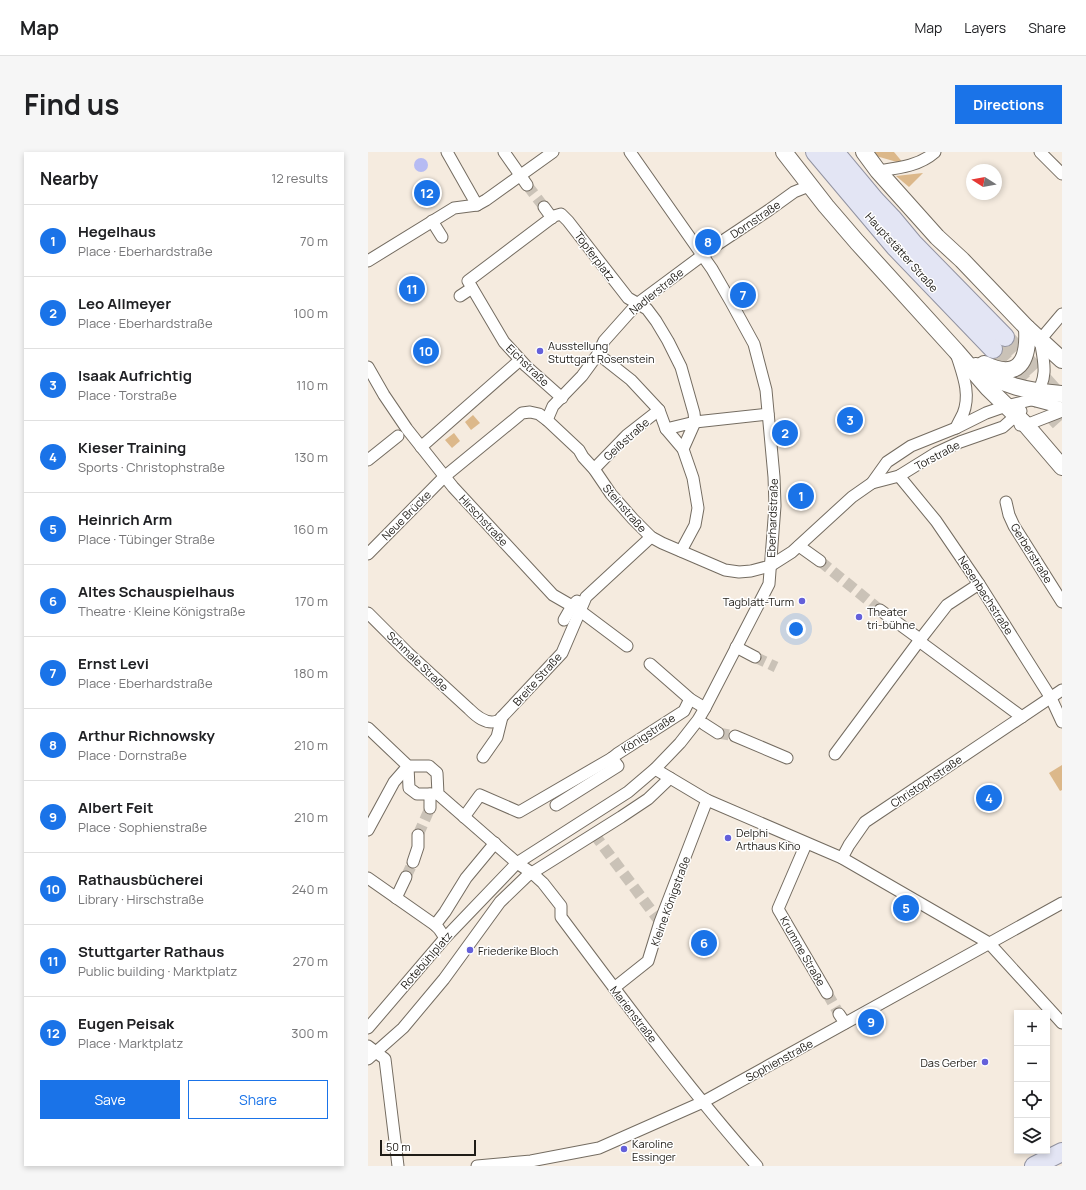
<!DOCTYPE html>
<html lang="en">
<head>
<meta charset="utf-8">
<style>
	:root { --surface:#fff; --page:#f6f6f6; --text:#202124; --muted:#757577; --line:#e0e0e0; --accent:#1a73e8 }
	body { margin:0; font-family:Manrope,sans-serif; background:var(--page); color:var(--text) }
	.controls { position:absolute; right:12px; bottom:12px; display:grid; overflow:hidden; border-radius:0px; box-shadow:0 2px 6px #0003 }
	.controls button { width:36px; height:36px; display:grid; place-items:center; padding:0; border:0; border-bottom:1px solid var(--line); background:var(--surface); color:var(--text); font:20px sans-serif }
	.compass { position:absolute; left:598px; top:12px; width:36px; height:36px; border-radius:50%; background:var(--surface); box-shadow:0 2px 6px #0003; rotate:281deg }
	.scale { position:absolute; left:12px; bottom:10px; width:96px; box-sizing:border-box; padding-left:4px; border:2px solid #1f1c17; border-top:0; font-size:11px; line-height:14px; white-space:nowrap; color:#1f1c17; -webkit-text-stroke:3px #fff; paint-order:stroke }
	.you { position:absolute; left:428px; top:477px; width:14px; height:14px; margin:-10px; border:3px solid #fff; border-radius:50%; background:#1a73e8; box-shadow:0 0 0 6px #1a73e833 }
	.badge { display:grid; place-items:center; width:26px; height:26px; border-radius:50%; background:var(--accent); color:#fff; font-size:13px; font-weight:700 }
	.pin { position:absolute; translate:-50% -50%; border:2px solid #fff; box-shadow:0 1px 4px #0006 }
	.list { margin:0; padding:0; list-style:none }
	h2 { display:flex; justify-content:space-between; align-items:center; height:52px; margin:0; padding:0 16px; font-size:17px }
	h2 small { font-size:13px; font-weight:400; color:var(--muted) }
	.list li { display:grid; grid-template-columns:26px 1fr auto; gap:12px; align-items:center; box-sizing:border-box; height:72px; padding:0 16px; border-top:1px solid var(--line) }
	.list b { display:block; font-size:15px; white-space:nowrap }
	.list p { margin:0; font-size:13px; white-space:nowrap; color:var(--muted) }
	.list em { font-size:13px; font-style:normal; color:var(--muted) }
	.actions { display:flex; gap:8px; padding:12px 16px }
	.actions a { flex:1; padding:9px 0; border:1px solid var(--accent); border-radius:0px; text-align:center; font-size:14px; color:var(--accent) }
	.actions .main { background:var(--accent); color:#fff }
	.icon { flex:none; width:22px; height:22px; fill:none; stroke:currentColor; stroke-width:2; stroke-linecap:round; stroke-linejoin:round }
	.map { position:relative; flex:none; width:694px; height:1014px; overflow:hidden; border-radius:0px }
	header { display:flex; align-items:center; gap:24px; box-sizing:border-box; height:56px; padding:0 20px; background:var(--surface); border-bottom:1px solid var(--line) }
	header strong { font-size:19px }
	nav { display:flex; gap:22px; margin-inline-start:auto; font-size:14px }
	.intro { display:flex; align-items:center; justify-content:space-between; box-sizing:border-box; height:96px; padding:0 24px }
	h1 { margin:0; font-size:28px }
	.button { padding:10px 18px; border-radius:0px; background:var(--accent); color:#fff; font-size:14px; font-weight:700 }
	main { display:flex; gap:24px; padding:0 24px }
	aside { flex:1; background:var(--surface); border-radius:0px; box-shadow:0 2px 6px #0003 }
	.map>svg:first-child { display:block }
	.green { fill:#dcb88a }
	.water { fill:#b6bbf3 }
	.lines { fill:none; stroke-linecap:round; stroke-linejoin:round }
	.street-tunnel { stroke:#cac2b7; stroke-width:11; stroke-dasharray:11 5.5; stroke-linecap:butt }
	.primary-tunnel { stroke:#cac2b7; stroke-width:18; stroke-dasharray:18 9; stroke-linecap:butt }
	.street-casing { stroke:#746c61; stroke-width:13 }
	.secondary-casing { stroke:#746c61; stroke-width:18 }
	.primary-casing { stroke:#9293a1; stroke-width:20 }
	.street { stroke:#fff; stroke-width:11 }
	.secondary { stroke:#fff; stroke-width:16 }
	.primary { stroke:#e3e5f4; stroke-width:18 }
	.poi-dot { fill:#6460da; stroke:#fff; stroke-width:1.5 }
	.labels { text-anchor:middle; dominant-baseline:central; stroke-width:3; stroke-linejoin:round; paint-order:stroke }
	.street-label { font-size:11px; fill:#1f1c17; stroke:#fff }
	.poi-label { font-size:11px; fill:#1f1c17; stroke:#fff; text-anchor:start }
</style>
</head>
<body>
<header>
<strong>Map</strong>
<nav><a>Map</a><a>Layers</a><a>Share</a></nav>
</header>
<div class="intro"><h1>Find us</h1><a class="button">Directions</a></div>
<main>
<aside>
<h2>Nearby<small>12 results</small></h2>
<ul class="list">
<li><span class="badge">1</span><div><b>Hegelhaus</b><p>Place · Eberhardstraße</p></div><em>70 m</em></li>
<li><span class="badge">2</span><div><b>Leo Allmeyer</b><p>Place · Eberhardstraße</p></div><em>100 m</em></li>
<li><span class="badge">3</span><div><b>Isaak Aufrichtig</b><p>Place · Torstraße</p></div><em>110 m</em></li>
<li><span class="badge">4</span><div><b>Kieser Training</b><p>Sports · Christophstraße</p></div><em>130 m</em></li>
<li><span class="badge">5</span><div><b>Heinrich Arm</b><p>Place · Tübinger Straße</p></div><em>160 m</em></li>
<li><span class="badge">6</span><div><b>Altes Schauspielhaus</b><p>Theatre · Kleine Königstraße</p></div><em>170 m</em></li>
<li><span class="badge">7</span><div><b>Ernst Levi</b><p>Place · Eberhardstraße</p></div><em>180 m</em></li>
<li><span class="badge">8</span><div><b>Arthur Richnowsky</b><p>Place · Dornstraße</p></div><em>210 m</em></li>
<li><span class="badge">9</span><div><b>Albert Feit</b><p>Place · Sophienstraße</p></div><em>210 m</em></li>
<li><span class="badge">10</span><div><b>Rathausbücherei</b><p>Library · Hirschstraße</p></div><em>240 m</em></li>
<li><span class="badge">11</span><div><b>Stuttgarter Rathaus</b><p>Public building · Marktplatz</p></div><em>270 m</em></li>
<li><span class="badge">12</span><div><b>Eugen Peisak</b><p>Place · Marktplatz</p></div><em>300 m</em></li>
</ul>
<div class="actions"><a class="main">Save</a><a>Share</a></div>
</aside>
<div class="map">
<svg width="694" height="1014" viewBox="0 0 694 1014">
	<rect width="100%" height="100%" fill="#f5ebdf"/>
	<g class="green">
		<path d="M505,0h21l10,12 -28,-8z"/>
		<path d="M555,21l-14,14 -13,-11z"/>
		<path d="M664,203l2,1 1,10 -20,11v-2z"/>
		<path d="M105,263l7,8 -9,7 -6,-8z"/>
		<path d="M86,281l6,8 -8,7 -7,-8z"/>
		<path d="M694,613v25l-2,1 -11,-18z"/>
	</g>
	<circle class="water" cx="53" cy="13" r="7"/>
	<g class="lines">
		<g class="street-tunnel">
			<path d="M159,33l17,22"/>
			<path d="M452,409l60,49"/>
			<path d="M387,505l21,10"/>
			<path d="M350,581l17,3"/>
			<path d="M226,682l66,88"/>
			<path d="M50,683l12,-27"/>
			<path d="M38,725l7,-15"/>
			<path d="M459,841l12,21"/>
		</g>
		<g class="primary-tunnel">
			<path d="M637,185l57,64"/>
			<path d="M625,197l69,76"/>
		</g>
		<defs>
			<g id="street">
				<path d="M79,0l30,53"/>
				<path d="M136,0l23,33"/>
				<path d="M672,0l22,22"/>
				<path d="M510,19c21,-3 41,-5 57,-19"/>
				<path d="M176,55l8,11"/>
				<path d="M64,69l10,16"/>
				<path d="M0,109l86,-53 23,-3 9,-5 67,-48"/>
				<path d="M92,144l12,-8"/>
				<path d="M230,202l33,26 28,30 7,19 17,20 10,29 5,30 -3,17 -14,26"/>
				<path d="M0,215l16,28 23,34 46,58 100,108 26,15 48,36"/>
				<path d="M666,245c15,-19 10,-35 6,-57l22,-26"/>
				<path d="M194,246l-36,-32 -22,-24 -36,-61 86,-65 7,-2 7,7 60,77 19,11 9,12 12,20 13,26 13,46 1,9 73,-8"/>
				<path d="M664,248l30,8"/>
				<path d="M179,268l6,-14 29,-30 16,-22 6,-13 33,-37 78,-58 54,-36 25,-18 15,-6"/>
				<path d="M652,273h6l36,-14"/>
				<path d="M588,276c2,-5 5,-10 7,-14 8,-20 0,-39 -6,-58"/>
				<path d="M298,277l29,-7 -12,27"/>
				<path d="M53,295l99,-87"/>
				<path d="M0,308l30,-24"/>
				<path d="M226,317l33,-34 32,-25"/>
				<path d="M531,324l37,45 43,63 72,114 11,24"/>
				<path d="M504,331l27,-7 37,-23 24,-11 43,-15 18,-16"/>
				<path d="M638,350l3,13 5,11 48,76"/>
				<path d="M431,394l21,15"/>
				<path d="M0,402l76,-77 72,-59 6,-5 8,-1 9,2 8,6 32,30 4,7 11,12 17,25 22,25 18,18 11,6 63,27 14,2 12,-1 19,-5 22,-14 60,-55 20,-14 15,-21 24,-16 45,-18 30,-15 20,-7 25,-6 17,-6"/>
				<path d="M512,458l37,27 2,4 103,76"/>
				<path d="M0,461l40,40 61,56c7,7 17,16 28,12 2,0 3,-2 5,-4l60,-64 24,-56 65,-60"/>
				<path d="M196,468l8,-14 5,-5"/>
				<path d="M368,495l19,10"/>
				<path d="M282,512l40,35 15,9"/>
				<path d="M336,572l14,9"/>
				<path d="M0,576l40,38h21l8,7 1,21 79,69 15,10 11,10 18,23v11c63,84 126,170 196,249"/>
				<path d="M367,584l52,22"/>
				<path d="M467,602l84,-113 28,-36 32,-21"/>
				<path d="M115,605l14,-20 5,-20"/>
				<path d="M40,614l1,22 8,6h21"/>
				<path d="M287,617l52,31 135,58 147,85 73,80"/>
				<path d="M62,642v14"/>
				<path d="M188,653l62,-39 -6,-8"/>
				<path d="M96,665l16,-22 39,17 93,-54 5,-4 67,-43 6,-12"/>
				<path d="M0,678l26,-48 14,-16"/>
				<path d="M438,692l-28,65 49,84"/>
				<path d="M474,706l7,-13 16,-23 197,-132"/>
				<path d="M45,710l5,-15v-12"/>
				<path d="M0,726l67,47 4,4 6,9"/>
				<path d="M28,746l10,-21"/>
				<path d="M67,773l10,-13 21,-34 29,-35"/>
				<path d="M246,836l34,-27 12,-39 47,-122"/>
				<path d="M471,862l6,9"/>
				<path d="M0,876l77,-90 72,-75 111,-71 27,-23 25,-26 18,-23 7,-12 64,-124 6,-78 -1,-29 -8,-87 -12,-46 -23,-42 -19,-33 -82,-117"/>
				<path d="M0,894l17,13 13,107"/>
				<path d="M0,907l35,-31 41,-49 56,-77 27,-26 94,-59 27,-18 22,-21"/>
				<path d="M109,1014l54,-5 68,-13 104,-46 359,-199"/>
			</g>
			<g id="secondary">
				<path d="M416,0l42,54 31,36 99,109 32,37 38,37 36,42"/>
				<path d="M496,0l14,19 59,66 25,23 65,68 35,32"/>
				<path d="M616,212c35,17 45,-3 43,-36"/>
				<path d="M608,214c24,20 55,26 86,28"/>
			</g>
			<g id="primary">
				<path d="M447,0l80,95 98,102"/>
				<path d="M467,0l40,48 18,19 20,24 92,94"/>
				<path d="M666,1014l28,-14"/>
			</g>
		</defs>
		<use href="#street" class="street-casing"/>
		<use href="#secondary" class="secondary-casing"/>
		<use href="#primary" class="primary-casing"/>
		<use href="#street" class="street"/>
		<use href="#secondary" class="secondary"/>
		<use href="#primary" class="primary"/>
	</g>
	<g class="poi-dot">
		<circle cx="172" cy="199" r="4"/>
		<circle cx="434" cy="449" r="4"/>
		<circle cx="491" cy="465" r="4"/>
		<circle cx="360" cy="686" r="4"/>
		<circle cx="102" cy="798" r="4"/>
		<circle cx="617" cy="910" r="4"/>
		<circle cx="256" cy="997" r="4"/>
	</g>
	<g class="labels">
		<g class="street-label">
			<text transform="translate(387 67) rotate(-34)">Dornstraße</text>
			<text transform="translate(534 100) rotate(48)">Hauptstätter Straße</text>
			<text transform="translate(227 104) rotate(53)">Töpferplatz</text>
			<text transform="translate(288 139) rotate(-39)">Nadlerstraße</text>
			<text transform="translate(160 213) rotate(44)">Eichstraße</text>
			<text transform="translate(258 287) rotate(-42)">Geißstraße</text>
			<text transform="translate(569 303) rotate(-28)">Torstraße</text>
			<text transform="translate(257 356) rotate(49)">Steinstraße</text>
			<text transform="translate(38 363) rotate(-45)">Neue Brücke</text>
			<text transform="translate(404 366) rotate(-88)">Eberhardstraße</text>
			<text transform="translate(116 368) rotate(47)">Hirschstraße</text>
			<text transform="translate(664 401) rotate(58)">Gerberstraße</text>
			<text transform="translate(618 443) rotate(57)">Nesenbachstraße</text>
			<text transform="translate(50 509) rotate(44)">Schmale Straße</text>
			<text transform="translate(169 527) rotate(-48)">Breite Straße</text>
			<text transform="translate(280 581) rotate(-33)">Königstraße</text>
			<text transform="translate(558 629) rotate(-34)">Christophstraße</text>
			<text transform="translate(302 749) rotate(-70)">Kleine Königstraße</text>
			<text transform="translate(435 799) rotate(60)">Krumme Straße</text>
			<text transform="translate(58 808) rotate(-49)">Rotebühlplatz</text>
			<text transform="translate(266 862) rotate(52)">Marienstraße</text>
			<text transform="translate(411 908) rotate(-29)">Sophienstraße</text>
		</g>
		<g class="poi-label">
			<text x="180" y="193">Ausstellung<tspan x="180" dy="13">Stuttgart Rosenstein</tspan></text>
			<text x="426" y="449" text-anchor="end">Tagblatt-Turm</text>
			<text x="499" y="459">Theater<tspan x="499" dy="13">tri-bühne</tspan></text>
			<text x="368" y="680">Delphi<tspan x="368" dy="13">Arthaus Kino</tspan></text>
			<text x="110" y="798">Friederike Bloch</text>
			<text x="609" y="910" text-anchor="end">Das Gerber</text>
			<text x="264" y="991">Karoline<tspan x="264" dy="13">Essinger</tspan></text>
		</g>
	</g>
</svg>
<div class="controls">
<button>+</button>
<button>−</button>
<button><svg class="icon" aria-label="locate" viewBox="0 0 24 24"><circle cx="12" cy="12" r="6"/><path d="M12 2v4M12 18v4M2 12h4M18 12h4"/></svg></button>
<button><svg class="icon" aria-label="layers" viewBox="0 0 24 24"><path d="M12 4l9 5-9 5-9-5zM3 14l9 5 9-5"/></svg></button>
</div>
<svg class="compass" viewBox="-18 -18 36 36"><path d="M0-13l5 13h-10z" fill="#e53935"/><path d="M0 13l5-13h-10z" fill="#757577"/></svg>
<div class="scale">50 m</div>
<div class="you"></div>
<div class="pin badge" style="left:433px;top:344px">1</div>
<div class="pin badge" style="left:417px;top:281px">2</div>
<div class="pin badge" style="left:482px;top:268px">3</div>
<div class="pin badge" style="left:621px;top:646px">4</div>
<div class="pin badge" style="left:538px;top:756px">5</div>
<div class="pin badge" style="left:336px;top:791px">6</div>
<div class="pin badge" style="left:375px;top:143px">7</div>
<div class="pin badge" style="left:340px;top:90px">8</div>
<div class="pin badge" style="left:503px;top:870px">9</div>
<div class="pin badge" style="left:58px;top:199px">10</div>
<div class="pin badge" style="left:44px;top:137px">11</div>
<div class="pin badge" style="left:59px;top:41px">12</div>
</div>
</main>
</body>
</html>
